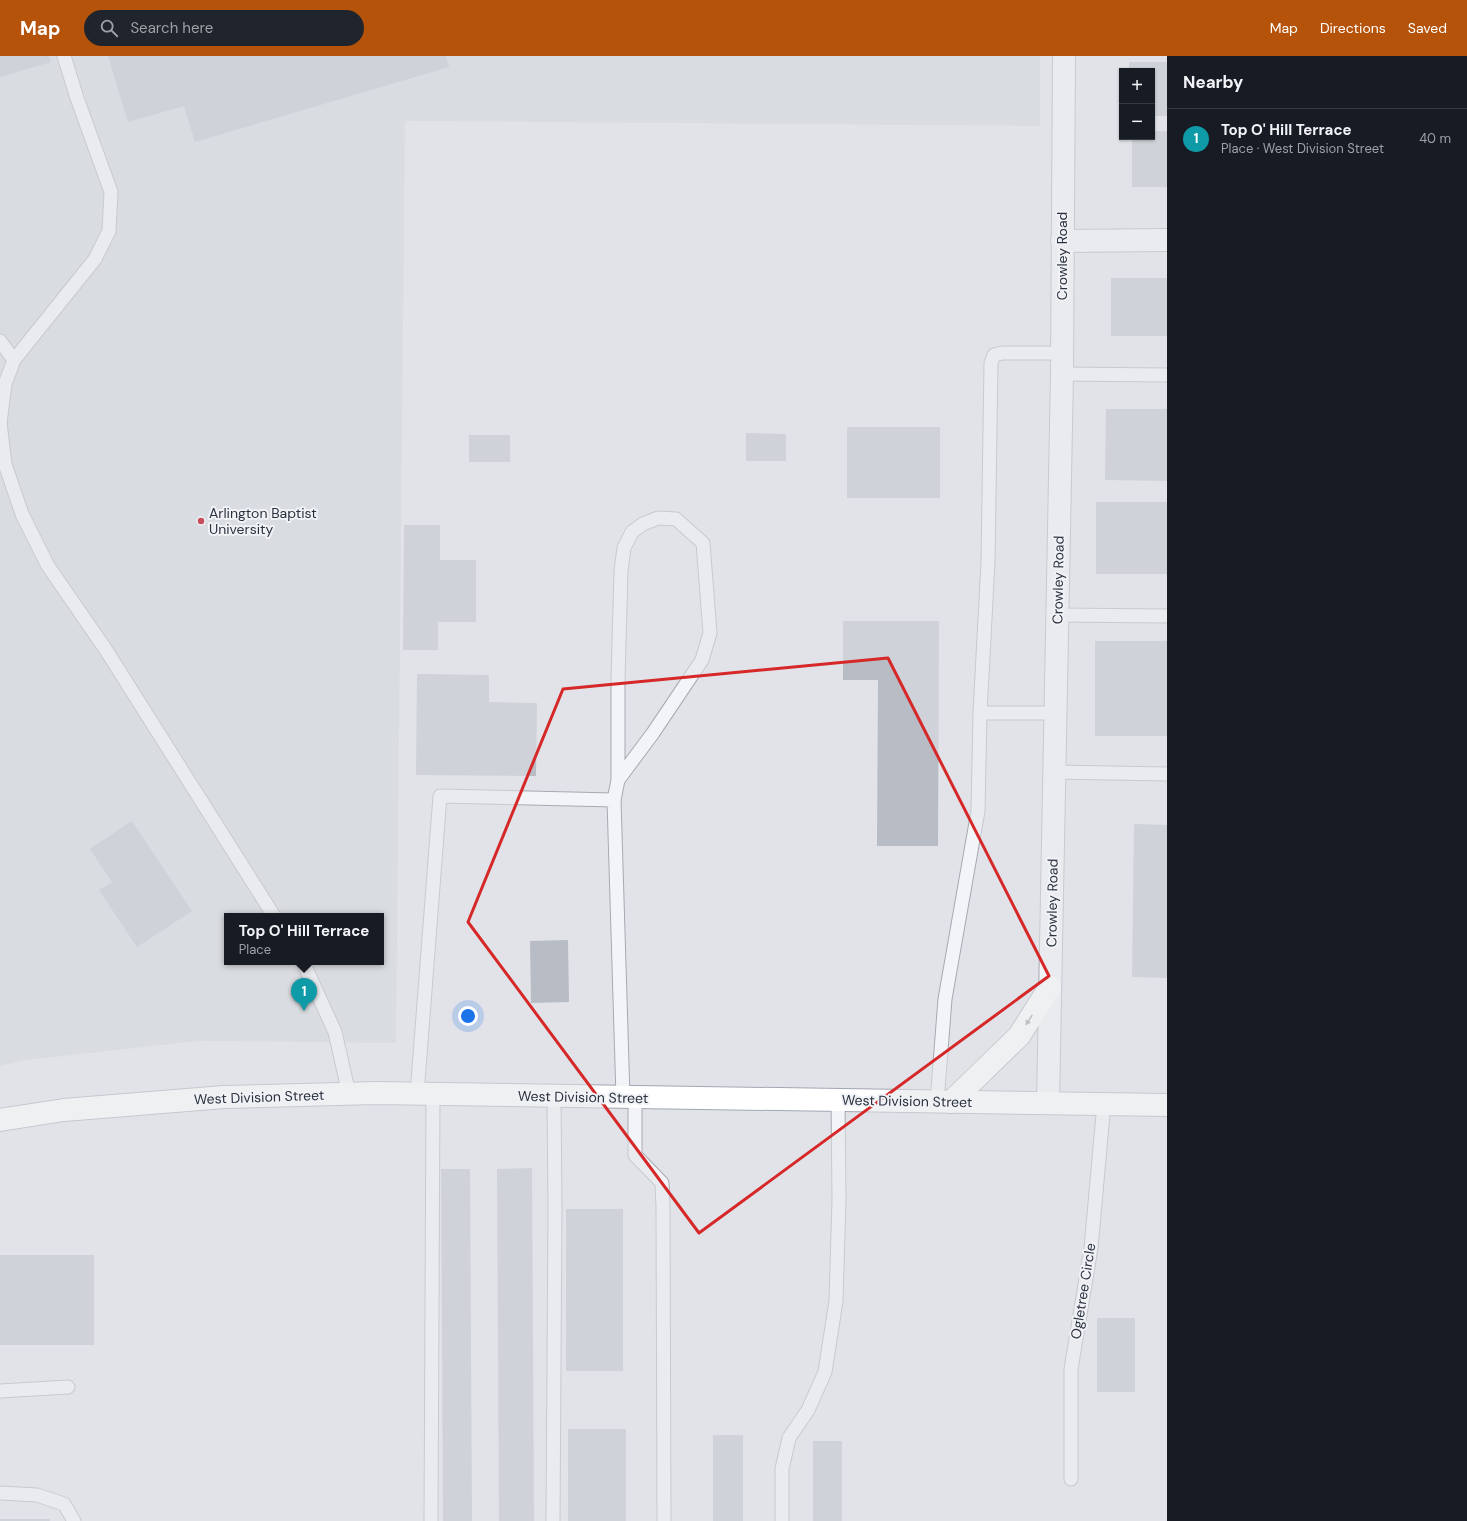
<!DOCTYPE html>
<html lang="en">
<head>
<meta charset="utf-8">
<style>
	:root { --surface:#171b24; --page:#20242c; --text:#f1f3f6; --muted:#9ea1a6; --line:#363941; --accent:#b45309 }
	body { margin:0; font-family:"DM Sans",sans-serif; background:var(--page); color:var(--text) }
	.controls { position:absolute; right:12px; top:12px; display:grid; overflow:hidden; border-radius:0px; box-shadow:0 1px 3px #0004 }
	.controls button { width:36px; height:36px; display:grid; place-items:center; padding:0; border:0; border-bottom:1px solid var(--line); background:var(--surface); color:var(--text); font:20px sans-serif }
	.you { position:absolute; left:468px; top:960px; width:14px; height:14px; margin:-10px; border:3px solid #fff; border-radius:50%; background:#1a73e8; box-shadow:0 0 0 6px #1a73e833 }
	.badge { display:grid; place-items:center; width:26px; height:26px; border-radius:50%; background:var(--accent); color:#fff; font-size:13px; font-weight:700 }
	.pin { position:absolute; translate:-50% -33px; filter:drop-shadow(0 1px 2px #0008) }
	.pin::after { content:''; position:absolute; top:21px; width:14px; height:12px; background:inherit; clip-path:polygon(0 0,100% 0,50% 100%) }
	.popup { position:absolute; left:224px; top:857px; width:160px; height:52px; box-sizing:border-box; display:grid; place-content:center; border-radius:0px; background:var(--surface); filter:drop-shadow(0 1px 3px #0005); font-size:13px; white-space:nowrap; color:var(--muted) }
	.popup b { font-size:15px; color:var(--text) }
	.popup::after { content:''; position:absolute; left:50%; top:100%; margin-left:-8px; border:8px solid transparent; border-top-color:var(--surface) }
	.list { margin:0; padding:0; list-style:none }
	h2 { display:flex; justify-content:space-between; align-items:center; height:52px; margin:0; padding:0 16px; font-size:17px }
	h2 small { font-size:13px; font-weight:400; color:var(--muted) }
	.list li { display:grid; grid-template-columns:26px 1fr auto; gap:12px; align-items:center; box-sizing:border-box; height:60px; padding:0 16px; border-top:1px solid var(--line) }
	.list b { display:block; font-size:15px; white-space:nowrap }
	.list p { margin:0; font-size:13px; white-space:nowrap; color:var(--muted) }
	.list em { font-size:13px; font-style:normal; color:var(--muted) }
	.icon { flex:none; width:22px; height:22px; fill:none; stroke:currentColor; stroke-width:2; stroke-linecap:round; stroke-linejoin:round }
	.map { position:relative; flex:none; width:1167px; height:1465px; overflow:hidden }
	header { display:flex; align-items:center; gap:24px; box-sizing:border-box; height:56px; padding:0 20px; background:var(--accent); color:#fff }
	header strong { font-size:19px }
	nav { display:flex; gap:22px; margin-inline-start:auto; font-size:14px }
	.search { width:280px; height:36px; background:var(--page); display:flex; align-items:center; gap:10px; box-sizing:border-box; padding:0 14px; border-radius:22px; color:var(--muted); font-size:15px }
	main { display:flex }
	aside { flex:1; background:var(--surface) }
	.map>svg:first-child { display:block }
	.built { fill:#cfd2da; fill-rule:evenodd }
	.building { fill:#b8bcc5 }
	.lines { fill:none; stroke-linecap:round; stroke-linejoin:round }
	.lane-casing { stroke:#a6aab2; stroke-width:15 }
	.street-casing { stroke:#a6aab2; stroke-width:24 }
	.primary-casing { stroke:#a1a7b3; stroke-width:24 }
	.lane { stroke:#f3f4f7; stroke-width:13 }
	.street { stroke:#f3f4f7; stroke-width:22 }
	.primary { stroke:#fff; stroke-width:22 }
	.oneway { fill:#94989f }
	.marked { fill:none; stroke:#d62828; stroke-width:3; stroke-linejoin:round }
	.poi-dot { fill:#c64d5a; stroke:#f0f2f6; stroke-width:1.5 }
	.labels { text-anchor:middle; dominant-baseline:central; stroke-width:4; stroke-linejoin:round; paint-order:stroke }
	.street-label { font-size:14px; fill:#2a313f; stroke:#f0f2f6 }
	.poi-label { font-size:14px; fill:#2a313f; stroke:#f0f2f6; text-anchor:start }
</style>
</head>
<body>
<header>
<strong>Map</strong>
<div class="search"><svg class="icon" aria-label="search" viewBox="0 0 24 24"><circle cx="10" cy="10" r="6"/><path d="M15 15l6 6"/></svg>Search here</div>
<nav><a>Map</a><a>Directions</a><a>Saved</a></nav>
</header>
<main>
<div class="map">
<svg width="1167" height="1465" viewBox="0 0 1167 1465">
	<rect width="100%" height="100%" fill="#e1e3e8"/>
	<path class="built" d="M0,0h1040v70l-635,-5 -9,922 -197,-2 -172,19 -27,6zM227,860h154v46h-154z"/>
	<g class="building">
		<path d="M0,0h49l2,6 -51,15z"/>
		<path d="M108,0h338l3,11 -254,75 -11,-36 -56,16z"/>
		<path d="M1129,6h38v54h-15v-45h-23z"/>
		<path d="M1152,75h15v56h-35v-50h20z"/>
		<rect x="1111" y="222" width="56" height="58"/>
		<path d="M1106,353h61v72l-62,-1z"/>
		<rect x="847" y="371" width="93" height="71"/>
		<path d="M746,377l40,1v27h-40z"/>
		<rect x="469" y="379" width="41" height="27"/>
		<rect x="1096" y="446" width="71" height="72"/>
		<path d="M404,469h36v35h36v62h-38v28h-35z"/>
		<path d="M843,565h96l-1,225h-61l1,-166h-35z"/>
		<rect x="1095" y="585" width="72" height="95"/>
		<path d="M417,618l72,1v27l48,1 -1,73 -120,-1z"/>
		<path d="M132,765l60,90 -55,36 -38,-57 13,-8 -22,-33z"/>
		<path d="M1134,768l33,1v153l-35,-1z"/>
		<path d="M568,884l1,62 -38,1 -1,-62z"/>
		<path d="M532,1112l2,353h-35l-2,-352z"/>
		<path d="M441,1113h29l2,352h-29z"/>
		<rect x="566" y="1153" width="57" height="162"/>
		<rect x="0" y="1199" width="94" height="90"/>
		<rect x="1097" y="1262" width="38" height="74"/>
		<rect x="568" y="1373" width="58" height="92"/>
		<rect x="713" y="1379" width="30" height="86"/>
		<rect x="813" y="1385" width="29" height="80"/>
		<rect x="0" y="1463" width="50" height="2"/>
	</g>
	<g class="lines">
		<defs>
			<g id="lane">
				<path d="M0,285l14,19"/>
				<path d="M1062,318l105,1"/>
				<path d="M0,367l5,41 17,50 26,52 58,84 168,266"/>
				<path d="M0,367l5,-39 9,-24 81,-101 14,-28 2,-39 -34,-94 -13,-42"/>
				<path d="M1058,559l109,1"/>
				<path d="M980,657l8,-151 3,-199 3,-8 8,-2h60"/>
				<path d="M1054,716l113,2"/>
				<path d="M614,744l4,-20 35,-47 49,-73 8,-27 -7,-90 -27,-24 -18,-1 -15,6 -11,8 -8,16 -3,23 -3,108v101"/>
				<path d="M303,906l32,70 14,62"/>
				<path d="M417,1038l23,-298 174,4 9,297"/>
				<path d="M635,1042v57l27,28 1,24 1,314"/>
				<path d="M937,1046l8,-103 33,-188 2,-98h75"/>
				<path d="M0,1335l68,-4"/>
				<path d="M1071,1423v-110l20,-121 13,-145"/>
				<path d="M0,1437l37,2 27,9 10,17"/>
				<path d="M431,1465l2,-427"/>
				<path d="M553,1465l2,-312 -1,-113"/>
				<path d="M782,1465v-52l7,-31 19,-28 17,-38 11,-71 3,-101 -1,-100"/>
			</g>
			<g id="street">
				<path d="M1062,185l105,-1"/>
				<path d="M1048,1047l14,-729 2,-318"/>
			</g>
			<g id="primary">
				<path d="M951,1046l68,-66 31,-49"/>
				<path d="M0,1064l64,-10 160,-13 152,-4 791,12"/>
			</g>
		</defs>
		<use href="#lane" class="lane-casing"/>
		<use href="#street" class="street-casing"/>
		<use href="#primary" class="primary-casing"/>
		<use href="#lane" class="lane"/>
		<use href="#street" class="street"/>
		<use href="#primary" class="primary"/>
	</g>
	<defs><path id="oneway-solid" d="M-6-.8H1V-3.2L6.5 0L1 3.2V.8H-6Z"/></defs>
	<use class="oneway" href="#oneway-solid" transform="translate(1029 964) rotate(123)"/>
	<path d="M0 0H1167V1465H0ZM888,602l161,318 -350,257 -231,-311 95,-233z" fill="#e1e3e8" fill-opacity=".55" fill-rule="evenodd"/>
	<path class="marked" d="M888,602l161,318 -350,257 -231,-311 95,-233z"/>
	<circle class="poi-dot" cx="201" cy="465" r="4"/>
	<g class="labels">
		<g class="street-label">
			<text transform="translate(1062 200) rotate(-90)">Crowley Road</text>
			<text transform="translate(1058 524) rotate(-89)">Crowley Road</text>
			<text transform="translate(1052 847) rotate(-89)">Crowley Road</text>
			<text transform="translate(259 1041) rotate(-2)">West Division Street</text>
			<text transform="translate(583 1041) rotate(1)">West Division Street</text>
			<text transform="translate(907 1045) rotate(1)">West Division Street</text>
			<text transform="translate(1083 1235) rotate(-81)">Ogletree Circle</text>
		</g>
		<g class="poi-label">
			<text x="209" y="457">Arlington Baptist<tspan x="209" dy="16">University</tspan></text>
		</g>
	</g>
</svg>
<div class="controls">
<button>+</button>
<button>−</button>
</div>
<div class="you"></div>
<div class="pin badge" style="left:304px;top:955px;background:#0f9aa8">1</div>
<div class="popup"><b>Top O' Hill Terrace</b>Place</div>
</div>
<aside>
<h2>Nearby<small></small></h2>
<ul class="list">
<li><span class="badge" style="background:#0f9aa8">1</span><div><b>Top O' Hill Terrace</b><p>Place · West Division Street</p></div><em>40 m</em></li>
</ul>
</aside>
</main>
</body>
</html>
